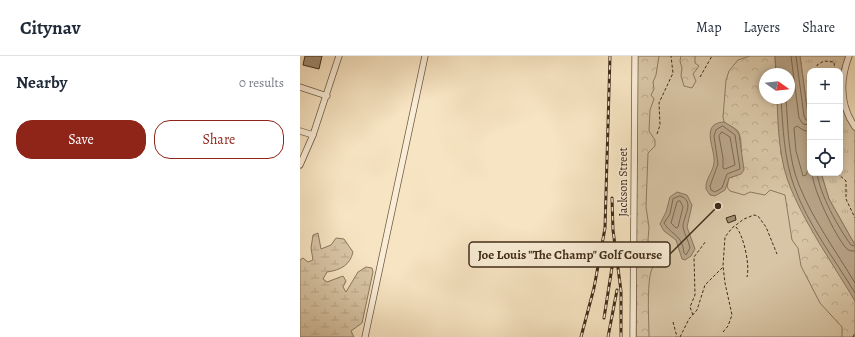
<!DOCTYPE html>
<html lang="en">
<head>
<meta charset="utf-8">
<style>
	:root { --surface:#fff; --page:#f6f6f7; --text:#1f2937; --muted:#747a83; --line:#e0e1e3; --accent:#8f2418 }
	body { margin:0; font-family:Alegreya,serif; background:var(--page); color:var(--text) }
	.controls { position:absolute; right:12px; top:12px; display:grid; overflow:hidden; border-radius:8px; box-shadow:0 2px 6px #0003 }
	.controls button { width:36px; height:36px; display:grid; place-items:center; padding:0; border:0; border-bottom:1px solid var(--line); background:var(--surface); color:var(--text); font:20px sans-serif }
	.compass { position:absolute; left:459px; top:12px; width:36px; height:36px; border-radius:50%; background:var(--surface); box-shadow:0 2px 6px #0003; rotate:104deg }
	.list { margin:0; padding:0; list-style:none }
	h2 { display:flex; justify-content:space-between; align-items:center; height:52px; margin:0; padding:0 16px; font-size:17px }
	h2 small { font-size:13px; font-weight:400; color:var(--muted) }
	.actions { display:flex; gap:8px; padding:12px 16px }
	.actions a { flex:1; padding:9px 0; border:1px solid var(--accent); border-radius:16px; text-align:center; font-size:14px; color:var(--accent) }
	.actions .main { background:var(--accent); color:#fff }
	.icon { flex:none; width:22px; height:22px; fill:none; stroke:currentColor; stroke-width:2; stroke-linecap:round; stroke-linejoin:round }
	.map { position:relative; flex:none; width:555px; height:281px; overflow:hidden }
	header { display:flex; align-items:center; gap:24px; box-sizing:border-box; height:56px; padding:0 20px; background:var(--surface); border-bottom:1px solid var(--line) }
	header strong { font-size:19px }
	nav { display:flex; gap:22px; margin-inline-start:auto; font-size:14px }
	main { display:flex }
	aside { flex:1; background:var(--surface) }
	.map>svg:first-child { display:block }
	.green { fill:#d8c5a5; stroke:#8c785f }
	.forest { fill:url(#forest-crowns); stroke:#8c785f }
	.wetland { fill:url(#wetland-marsh); stroke:#8c785f }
	.park { fill:url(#park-tufts); stroke:#8c785f }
	.water { fill:#b9a589; stroke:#89755c }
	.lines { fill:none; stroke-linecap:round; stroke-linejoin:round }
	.shore { stroke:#7c6851; stroke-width:1 }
	.building { fill:#9f8c71; stroke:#402c19 }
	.minor-casing { stroke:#6e5a43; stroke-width:7 }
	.path { stroke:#402c19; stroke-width:1; stroke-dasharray:3 2; stroke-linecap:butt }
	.minor { stroke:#faedd7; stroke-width:5.5 }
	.rail-casing { stroke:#402c19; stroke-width:3 }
	.rail { stroke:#faedd7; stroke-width:1.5; stroke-dasharray:4.5; stroke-linecap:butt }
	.labels { text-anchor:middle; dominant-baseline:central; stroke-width:3; stroke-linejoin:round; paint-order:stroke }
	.street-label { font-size:12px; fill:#402c19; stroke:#faedd7 }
	.leader { fill:none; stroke:#402c19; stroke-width:1.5 }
	.callout-dot { fill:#402c19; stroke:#faedd7; stroke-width:1.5 }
	.callout { fill:#faedd7; stroke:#402c19; stroke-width:1.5 }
	.callout-label { font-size:13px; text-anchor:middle; font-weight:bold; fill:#402c19 }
</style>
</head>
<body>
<header>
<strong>Citynav</strong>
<nav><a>Map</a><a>Layers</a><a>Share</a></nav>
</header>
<main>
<aside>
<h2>Nearby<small>0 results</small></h2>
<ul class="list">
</ul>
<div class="actions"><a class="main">Save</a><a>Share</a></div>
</aside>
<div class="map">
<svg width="555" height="281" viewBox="0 0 555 281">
	<defs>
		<pattern id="forest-crowns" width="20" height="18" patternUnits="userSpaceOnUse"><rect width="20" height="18" fill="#d8c5a5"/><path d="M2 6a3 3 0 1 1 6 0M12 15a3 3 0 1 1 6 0" fill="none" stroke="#baa98d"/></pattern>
		<pattern id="wetland-marsh" width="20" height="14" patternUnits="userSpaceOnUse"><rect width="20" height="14" fill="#d8c5a5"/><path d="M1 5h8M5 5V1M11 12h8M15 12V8" fill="none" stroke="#baa98d"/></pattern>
		<pattern id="park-tufts" width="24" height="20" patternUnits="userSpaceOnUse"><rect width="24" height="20" fill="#d8c5a5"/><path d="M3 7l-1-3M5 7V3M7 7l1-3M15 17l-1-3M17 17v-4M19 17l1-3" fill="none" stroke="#baa98d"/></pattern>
	</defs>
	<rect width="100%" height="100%" fill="#f7e4c2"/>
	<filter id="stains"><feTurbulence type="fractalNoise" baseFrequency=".005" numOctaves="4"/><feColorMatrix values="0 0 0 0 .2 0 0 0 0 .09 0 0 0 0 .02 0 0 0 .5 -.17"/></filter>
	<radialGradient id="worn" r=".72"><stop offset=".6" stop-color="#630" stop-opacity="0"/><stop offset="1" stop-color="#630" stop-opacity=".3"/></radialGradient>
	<path class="green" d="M337,0h138l1,18h-11v24h12l13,90 65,113v36h-219z"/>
	<g class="forest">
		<path d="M337,0h22l-3,19 -3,7 1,7 -3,6 3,4 -4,11 -1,21 6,9v6l-7,7 -2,54 3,20 -1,13 5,27c-7,10 -4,55 -4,70h-13z"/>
		<path d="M381,0h14v7l4,3 -6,8 3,7 -4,7 -8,-2 -3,-10 1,-8 -2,-7z"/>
		<path d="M450,0h25l1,18h-11v24h12l4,56 74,147v36h-13v-10l-22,-24 -19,-37 -3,-18 -6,-8 -7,-45 -15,-5 -5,5 -15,-3 -6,3 -14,-4 -3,-4 2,-9 8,-3c3,-10 7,-34 1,-44 -3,-3 -10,-6 -14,-9l-1,-5 3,-37 3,-9 9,-11z"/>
	</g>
	<path class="wetland" d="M18,177l3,16 10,-4 5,-7 8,1 9,13c-3,13 -12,18 -26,20l-4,7 4,3 16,-6 3,5 -3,6 3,5 12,-20 8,-5 6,1 1,4 -11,51 -11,8 3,6h-54v-77l3,-2 5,4 5,-2 -2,-12 2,-13z"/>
	<g class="park">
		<path d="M500,0h46l-6,18v-3h-30v59z"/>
		<path d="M540,40l2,11 13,23v115l-26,-46 -8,-26h19z"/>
	</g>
	<g class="water">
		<path d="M475,0h25l10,74v43h11l8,26 26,46v56c-22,-37 -47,-72 -64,-112 -12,-28 -13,-61 -14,-91h12v-24h-13z"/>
		<path d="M424,66l10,6 5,6 5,36 -3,4 -12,4 -4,12 -10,6 -5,-1 -4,-6c-1,-10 7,-17 8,-26 2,-13 -15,-40 10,-41z"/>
		<path d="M377,136l10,3 5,10 -5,22 8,22 -4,7 -6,4 -3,-1 -6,-19 -12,-9 -4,-7 6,-12 4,-15z"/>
	</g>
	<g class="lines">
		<g class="shore">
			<path d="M491,0l8,62 4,6 7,1"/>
			<path d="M496,0l8,60 2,4h4"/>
			<path d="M481,42c2,30 3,60 13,88 14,39 40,72 61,107"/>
			<path d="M486,42c2,29 2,60 13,87 14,35 37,66 56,98"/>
			<path d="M423,70l12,9 5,34 -13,5 -5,14 -7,4 -4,-2 -1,-4 8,-22 -4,-28 2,-6z"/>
			<path d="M422,76l8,5 5,28 -10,4 -2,-1v-10l-4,-22z"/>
			<path d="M510,76l-7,-2 -6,-4 -3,2 2,23 7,25 3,-1 4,-11"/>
			<path d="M512,117c1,17 23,62 34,75 3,3 5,3 9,3"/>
			<path d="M517,117c3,22 21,54 34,72l4,1"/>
			<path d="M380,140c16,5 3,20 3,31 1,7 6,14 7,21l-4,7 -2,-2c-2,-19 -12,-17 -20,-30l6,-9 3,-15z"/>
			<path d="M380,145l3,6 -5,20 -2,1 -5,-5 6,-21z"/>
		</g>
	</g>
	<g class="building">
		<path d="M5,0h17l-3,13 -16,-4z"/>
		<path d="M435,159l1,5 -8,3 -2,-5z"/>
	</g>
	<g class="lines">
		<defs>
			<g id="minor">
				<path d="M549,0c-9,24 -10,48 6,71"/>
				<path d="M0,31l27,9"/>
				<path d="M0,75l13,4"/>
				<path d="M0,109l13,-30 26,-79"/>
				<path d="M65,281l60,-281"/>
				<path d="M333,281l2,-281"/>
			</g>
		</defs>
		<use href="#minor" class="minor-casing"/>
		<g class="path">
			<path d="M518,15l-1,-6 7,-4 10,1 1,9"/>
			<path d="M400,21l12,-21"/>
			<path d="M357,78l3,-9 -1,-22 14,-30 -2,-17"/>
			<path d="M537,117l9,8v18l9,19"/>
			<path d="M436,171c8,9 14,39 11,50"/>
			<path d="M393,259l-3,-8 5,-12 -1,-38 12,-16"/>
			<path d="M373,266l4,15"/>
			<path d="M423,276l5,-6 4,-11 -7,-32 -2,-17 2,-29 7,-9 12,-9 10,-4 4,1 8,11 11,27"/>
			<path d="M380,281l9,-18 8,-9 8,-25 18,-18"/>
			<path d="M553,281l2,-4"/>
		</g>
		<use href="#minor" class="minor"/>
		<defs>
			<g id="rail">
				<path d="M312,142l1,32 8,61v46"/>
				<path d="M304,262l9,-57"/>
				<path d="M281,281l13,-49 11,-60 5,-172"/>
				<path d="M308,281l9,-47"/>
			</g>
		</defs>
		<use href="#rail" class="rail-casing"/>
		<use href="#rail" class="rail"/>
	</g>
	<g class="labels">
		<g class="street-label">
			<text transform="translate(323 126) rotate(-90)">Jackson Street</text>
		</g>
	</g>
	<path class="leader" d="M418 150L370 198"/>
	<circle class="callout-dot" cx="418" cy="150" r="4"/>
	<rect class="callout" x="169" y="186" width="201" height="25" rx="4"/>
	<g class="callout-label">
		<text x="270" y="203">Joe Louis "The Champ" Golf Course</text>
	</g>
	<rect width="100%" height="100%" filter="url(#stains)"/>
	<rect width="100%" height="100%" fill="url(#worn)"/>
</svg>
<div class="controls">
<button>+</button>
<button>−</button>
<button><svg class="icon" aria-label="locate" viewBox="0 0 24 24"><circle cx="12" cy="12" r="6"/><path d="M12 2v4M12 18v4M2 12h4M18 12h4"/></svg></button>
</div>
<svg class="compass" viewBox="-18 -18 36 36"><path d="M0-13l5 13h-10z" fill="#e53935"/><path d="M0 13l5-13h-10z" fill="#747a83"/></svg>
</div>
</main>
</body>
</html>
